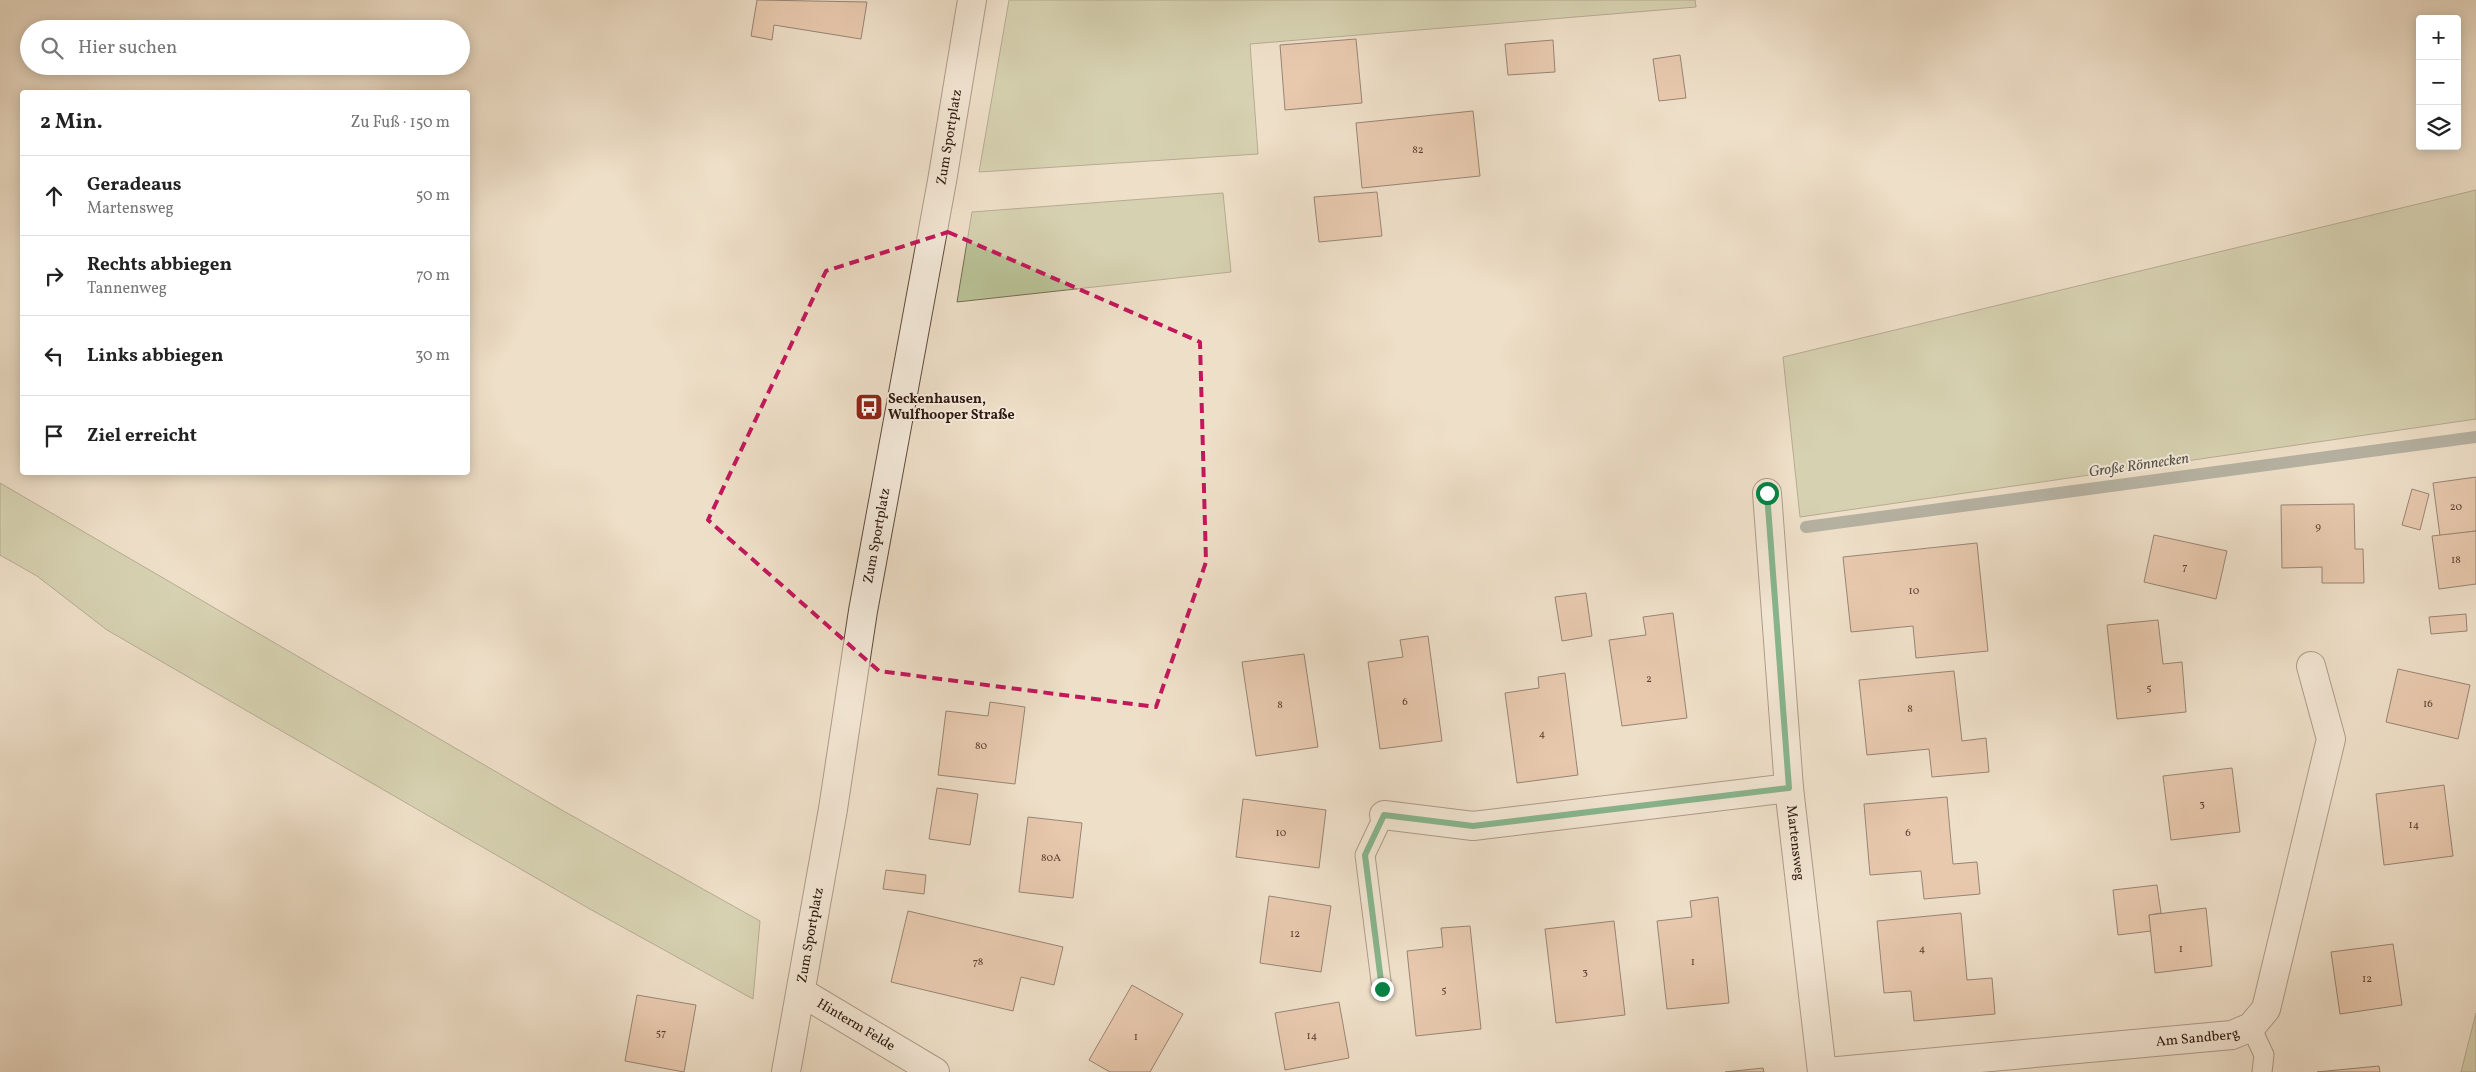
<!DOCTYPE html>
<html lang="de">
<head>
<meta charset="utf-8">
<style>
	:root { --surface:#fff; --page:#f6f6f6; --text:#222; --muted:#767676; --line:#e0e0e0 }
	body { margin:0; font-family:Vollkorn,serif; background:var(--page); color:var(--text) }
	.controls { position:absolute; right:15px; top:15px; display:grid; overflow:hidden; border-radius:5px; box-shadow:0 2px 12px #0003 }
	.controls button { width:45px; height:45px; display:grid; place-items:center; padding:0; border:0; border-bottom:1px solid var(--line); background:var(--surface); color:var(--text); font:25px sans-serif }
	.stop { position:absolute; width:15px; height:15px; margin:-11px; border:4px solid #0b8043; border-radius:50%; background:#fff }
	.stop.end { background:#0b8043; border-color:#fff; box-shadow:0 1px 5px #0008 }
	.list { margin:0; padding:0; list-style:none }
	h2 { display:flex; justify-content:space-between; align-items:center; height:65px; margin:0; padding:0 20px; font-size:21px }
	h2 small { font-size:16px; font-weight:400; color:var(--muted) }
	.list li { display:grid; grid-template-columns:32px 1fr auto; gap:15px; align-items:center; box-sizing:border-box; height:80px; padding:0 20px; border-top:1px solid var(--line) }
	.list b { display:block; font-size:19px; white-space:nowrap }
	.list p { margin:0; font-size:16px; white-space:nowrap; color:var(--muted) }
	.list em { font-size:16px; font-style:normal; color:var(--muted) }
	.icon { flex:none; width:28px; height:28px; fill:none; stroke:currentColor; stroke-width:2; stroke-linecap:round; stroke-linejoin:round }
	.map { position:relative; flex:none; width:2476px; height:1072px; overflow:hidden }
	.search { position:absolute; background:var(--surface); box-shadow:0 2px 12px #0003; left:20px; top:20px; width:450px; height:55px; display:flex; align-items:center; gap:12px; box-sizing:border-box; padding:0 18px; border-radius:28px; color:var(--muted); font-size:19px }
	.panel { position:absolute; background:var(--surface); box-shadow:0 2px 12px #0003; left:20px; top:90px; width:450px; height:385px; border-radius:5px }
	.map>svg:first-child { display:block }
	.green { fill:#b9c296; stroke:#746d53 }
	.lines { fill:none; stroke-linecap:round; stroke-linejoin:round }
	.stream { stroke:#6f7b71; stroke-width:12 }
	.building { fill:#e0b08e; stroke:#2e1810 }
	.lane-casing { stroke:#5e4a3e; stroke-width:21 }
	.street-casing { stroke:#5e4a3e; stroke-width:30 }
	.lane { stroke:#f4eadb; stroke-width:19 }
	.street { stroke:#f4eadb; stroke-width:28 }
	.route { stroke:#0b8043; stroke-width:6 }
	.marked { fill:none; stroke:#c2185b; stroke-width:4; stroke-dasharray:10 6; stroke-linejoin:round }
	.labels { text-anchor:middle; dominant-baseline:central; stroke-width:4; stroke-linejoin:round; paint-order:stroke }
	.number-label { font-size:11px; fill:#5a3e30 }
	.street-label { font-size:14px; fill:#2e1810; stroke:#f4eadb }
	.poi-label { font-size:14px; font-weight:bold; fill:#2e1810; stroke:#f4eadb; text-anchor:start }
	.water-label { font-size:15px; font-style:italic; fill:#545248; stroke:#f4eadb }
</style>
</head>
<body>
<div class="map">
<svg width="2476" height="1072" viewBox="0 0 2476 1072">
	<rect width="100%" height="100%" fill="#eedfc8"/>
	<filter id="stains"><feTurbulence type="fractalNoise" baseFrequency=".004" numOctaves="4"/><feColorMatrix values="0 0 0 0 .2 0 0 0 0 .09 0 0 0 0 .02 0 0 0 .5 -.17"/></filter>
	<radialGradient id="worn" r=".72"><stop offset=".6" stop-color="#630" stop-opacity="0"/><stop offset="1" stop-color="#630" stop-opacity=".3"/></radialGradient>
	<g class="green">
		<path d="M1009,0h686l1,7 -446,37 8,110 -279,18z"/>
		<path d="M2476,190v229l-676,98 -17,-160z"/>
		<path d="M1223,193l8,79 -274,30 15,-90z"/>
		<path d="M0,483l560,326 200,112 -7,78 -165,-91 -481,-278 -70,-54 -37,-21z"/>
		<path d="M2476,1013v59h-15z"/>
	</g>
	<g class="lines">
		<path class="stream" d="M1806,527l670,-90"/>
	</g>
	<g class="building">
		<path d="M757,0l110,2 -6,37 -87,-14 -2,15 -21,-4z"/>
		<path d="M1356,39l6,64 -77,7 -5,-65z"/>
		<path d="M1553,40l2,32 -47,3 -3,-31z"/>
		<path d="M1680,55l6,43 -27,3 -6,-42z"/>
		<path d="M1473,111l7,65 -118,12 -6,-65z"/>
		<path d="M1377,192l5,44 -63,6 -5,-45z"/>
		<path d="M2476,477v54l-36,5 -7,-53z"/>
		<path d="M2412,489l17,5 -9,36 -18,-5z"/>
		<path d="M2354,504l1,45h8l1,34h-42v-16l-40,1 -1,-63z"/>
		<path d="M2476,531v53l-37,5 -7,-53z"/>
		<path d="M2154,535l73,16 -11,48 -72,-17z"/>
		<path d="M1977,543l11,108 -72,7 -3,-32 -62,6 -8,-75z"/>
		<path d="M1586,593l6,43 -30,5 -7,-44z"/>
		<path d="M1673,613l14,105 -65,8 -13,-86 37,-5 -3,-18z"/>
		<path d="M2466,614l1,17 -36,3 -2,-17z"/>
		<path d="M2158,620l5,44 19,-2 4,50 -69,7 -10,-94z"/>
		<path d="M1428,636l14,105 -62,8 -12,-87 35,-5 -3,-17z"/>
		<path d="M1304,654l14,93 -62,9 -14,-94z"/>
		<path d="M2398,669l72,16 -12,54 -72,-17z"/>
		<path d="M1954,671l8,70 24,-3 3,34 -57,5 -3,-28 -62,6 -8,-75z"/>
		<path d="M1565,673l13,102 -61,8 -12,-90 34,-5 -1,-11z"/>
		<path d="M990,702l35,5 -10,77 -77,-9 8,-64 42,5z"/>
		<path d="M2232,768l8,64 -69,8 -8,-64z"/>
		<path d="M2444,785l9,71 -69,9 -8,-71z"/>
		<path d="M937,788l41,6 -8,51 -41,-6z"/>
		<path d="M1947,797l6,67 24,-2 3,32 -56,5 -3,-28 -51,4 -6,-71z"/>
		<path d="M1243,799l83,11 -7,58 -83,-11z"/>
		<path d="M1028,817l54,6 -9,75 -54,-6z"/>
		<path d="M886,870l40,5 -2,19 -41,-5z"/>
		<path d="M2157,885l4,28 -12,2 2,16 -33,4 -5,-45z"/>
		<path d="M1269,896l62,10 -10,66 -61,-9z"/>
		<path d="M1718,897l11,106 -62,6 -10,-88 35,-4 -2,-16z"/>
		<path d="M2206,908l6,58 -57,7 -6,-58z"/>
		<path d="M908,911l155,36 -9,38 -33,-8 -8,34 -122,-29z"/>
		<path d="M1961,913l6,67 25,-2 3,36 -81,7 -3,-30 -27,2 -7,-72z"/>
		<path d="M1614,921l11,94 -69,8 -11,-94z"/>
		<path d="M1470,926l11,103 -65,7 -9,-85 36,-4 -2,-19z"/>
		<path d="M2393,944l9,61 -62,9 -9,-62z"/>
		<path d="M1132,985l51,29 -33,58h-40l-21,-12z"/>
		<path d="M637,995l59,10 -12,67 -59,-11z"/>
		<path d="M1339,1002l10,56 -64,12 -10,-57z"/>
		<path d="M2379,1066l1,6h-63z"/>
		<path d="M1763,1068l1,4h-39z"/>
	</g>
	<g class="lines">
		<defs>
			<g id="lane">
				<path d="M1382,989l-17,-134 19,-40"/>
				<path d="M2251,1027l13,28 -2,17"/>
			</g>
			<g id="street">
				<path id="s1" d="M1767,493l22,295 33,284"/>
				<path d="M1384,815l89,11 316,-38"/>
				<path id="s2" d="M801,992l134,80"/>
				<path id="s3" d="M786,1072l47,-263 30,-198 79,-430 30,-181"/>
				<path id="s4" d="M1827,1072l405,-37 19,-8 15,-18 65,-270 -20,-73"/>
			</g>
		</defs>
		<use href="#lane" class="lane-casing"/>
		<use href="#street" class="street-casing"/>
		<use href="#lane" class="lane"/>
		<use href="#street" class="street"/>
	</g>
	<g class="lines">
		<path class="route" d="M1382,989l-17,-134 19,-40 89,11 316,-38 -22,-295"/>
	</g>
	<path d="M0 0H2476V1072H0ZM948,232l252,110 6,220 -50,145 -277,-36 -171,-151 118,-249z" fill="#eedfc8" fill-opacity=".55" fill-rule="evenodd"/>
	<path class="marked" d="M948,232l252,110 6,220 -50,145 -277,-36 -171,-151 118,-249z"/>
	<defs>
		<symbol id="bus-square" viewBox="-11 -11 22 22"><rect x="-9" y="-9" width="18" height="18" rx="4" fill="#8f2418" stroke="#f4eadb"/><path d="M-5-6H5V4H4V6H2V4H-2V6H-4V4H-5ZM-3.5-4V0h7V-4ZM-3.5 1.2v1.5H-2V1.2ZM2 1.2v1.5H3.5V1.2Z" fill="#fff"/></symbol>
	</defs>
	<g fill-rule="evenodd">
		<use href="#bus-square" x="853" y="391" width="32" height="32"/>
	</g>
	<g class="labels">
		<g class="number-label">
			<text x="1418" y="150">82</text>
			<text x="2456" y="507">20</text>
			<text x="2318" y="527">9</text>
			<text x="2456" y="560">18</text>
			<text x="2185" y="567">7</text>
			<text x="1914" y="591">10</text>
			<text x="1649" y="679">2</text>
			<text x="2149" y="688">5</text>
			<text x="1405" y="702">6</text>
			<text x="2428" y="704">16</text>
			<text x="1280" y="705">8</text>
			<text x="1910" y="709">8</text>
			<text x="1542" y="734">4</text>
			<text x="981" y="746">80</text>
			<text x="2202" y="804">3</text>
			<text x="2414" y="825">14</text>
			<text x="1281" y="833">10</text>
			<text x="1908" y="833">6</text>
			<text x="1051" y="858">80A</text>
			<text x="1295" y="934">12</text>
			<text x="1922" y="949">4</text>
			<text x="2181" y="949">1</text>
			<text x="978" y="962">78</text>
			<text x="1693" y="962">1</text>
			<text x="1585" y="972">3</text>
			<text x="2367" y="979">12</text>
			<text x="1444" y="990">5</text>
			<text x="661" y="1033">57</text>
			<text x="1312" y="1036">14</text>
			<text x="1136" y="1037">1</text>
		</g>
		<g class="street-label">
			<text stroke="none"><textPath href="#s3" startOffset="949">Zum Sportplatz</textPath></text>
			<text stroke="none"><textPath href="#s3" startOffset="544">Zum Sportplatz</textPath></text>
			<text stroke="none"><textPath href="#s1" startOffset="351">Martensweg</textPath></text>
			<text stroke="none"><textPath href="#s3" startOffset="139">Zum Sportplatz</textPath></text>
			<text stroke="none"><textPath href="#s2" startOffset="64">Hinterm Felde</textPath></text>
			<text stroke="none"><textPath href="#s4" startOffset="372">Am Sandberg</textPath></text>
		</g>
		<g class="poi-label">
			<text x="888" y="399">Seckenhausen,<tspan x="888" dy="16">Wulfhooper Straße</tspan></text>
		</g>
		<g class="water-label">
			<text transform="translate(2139 466) rotate(-8)">Große Rönnecken</text>
		</g>
	</g>
	<rect width="100%" height="100%" filter="url(#stains)"/>
	<rect width="100%" height="100%" fill="url(#worn)"/>
</svg>
<div class="controls">
<button>+</button>
<button>−</button>
<button><svg class="icon" aria-label="layers" viewBox="0 0 24 24"><path d="M12 4l9 5-9 5-9-5zM3 14l9 5 9-5"/></svg></button>
</div>
<div class="stop" style="left:1767px;top:493px"></div>
<div class="stop end" style="left:1382px;top:989px"></div>
<div class="search"><svg class="icon" aria-label="search" viewBox="0 0 24 24"><circle cx="10" cy="10" r="6"/><path d="M15 15l6 6"/></svg>Hier suchen</div>
<section class="panel">
<h2>2 Min.<small>Zu Fuß · 150 m</small></h2>
<ul class="list">
<li><svg class="icon" aria-label="ahead" viewBox="0 0 24 24"><path d="M12 20V5M6 11l6-6 6 6"/></svg><div><b>Geradeaus</b><p>Martensweg</p></div><em>50 m</em></li>
<li><svg class="icon" aria-label="right" viewBox="0 0 24 24"><path d="M7 20v-9h11M14 6l5 5-5 5"/></svg><div><b>Rechts abbiegen</b><p>Tannenweg</p></div><em>70 m</em></li>
<li><svg class="icon" aria-label="left" viewBox="0 0 24 24"><path d="M17 20v-9H6M10 6l-5 5 5 5"/></svg><div><b>Links abbiegen</b></div><em>30 m</em></li>
<li><svg class="icon" aria-label="arrive" viewBox="0 0 24 24"><path d="M6 21V4h12l-3 4 3 4H6"/></svg><div><b>Ziel erreicht</b></div></li>
</ul>
</section>
</div>
</body>
</html>
